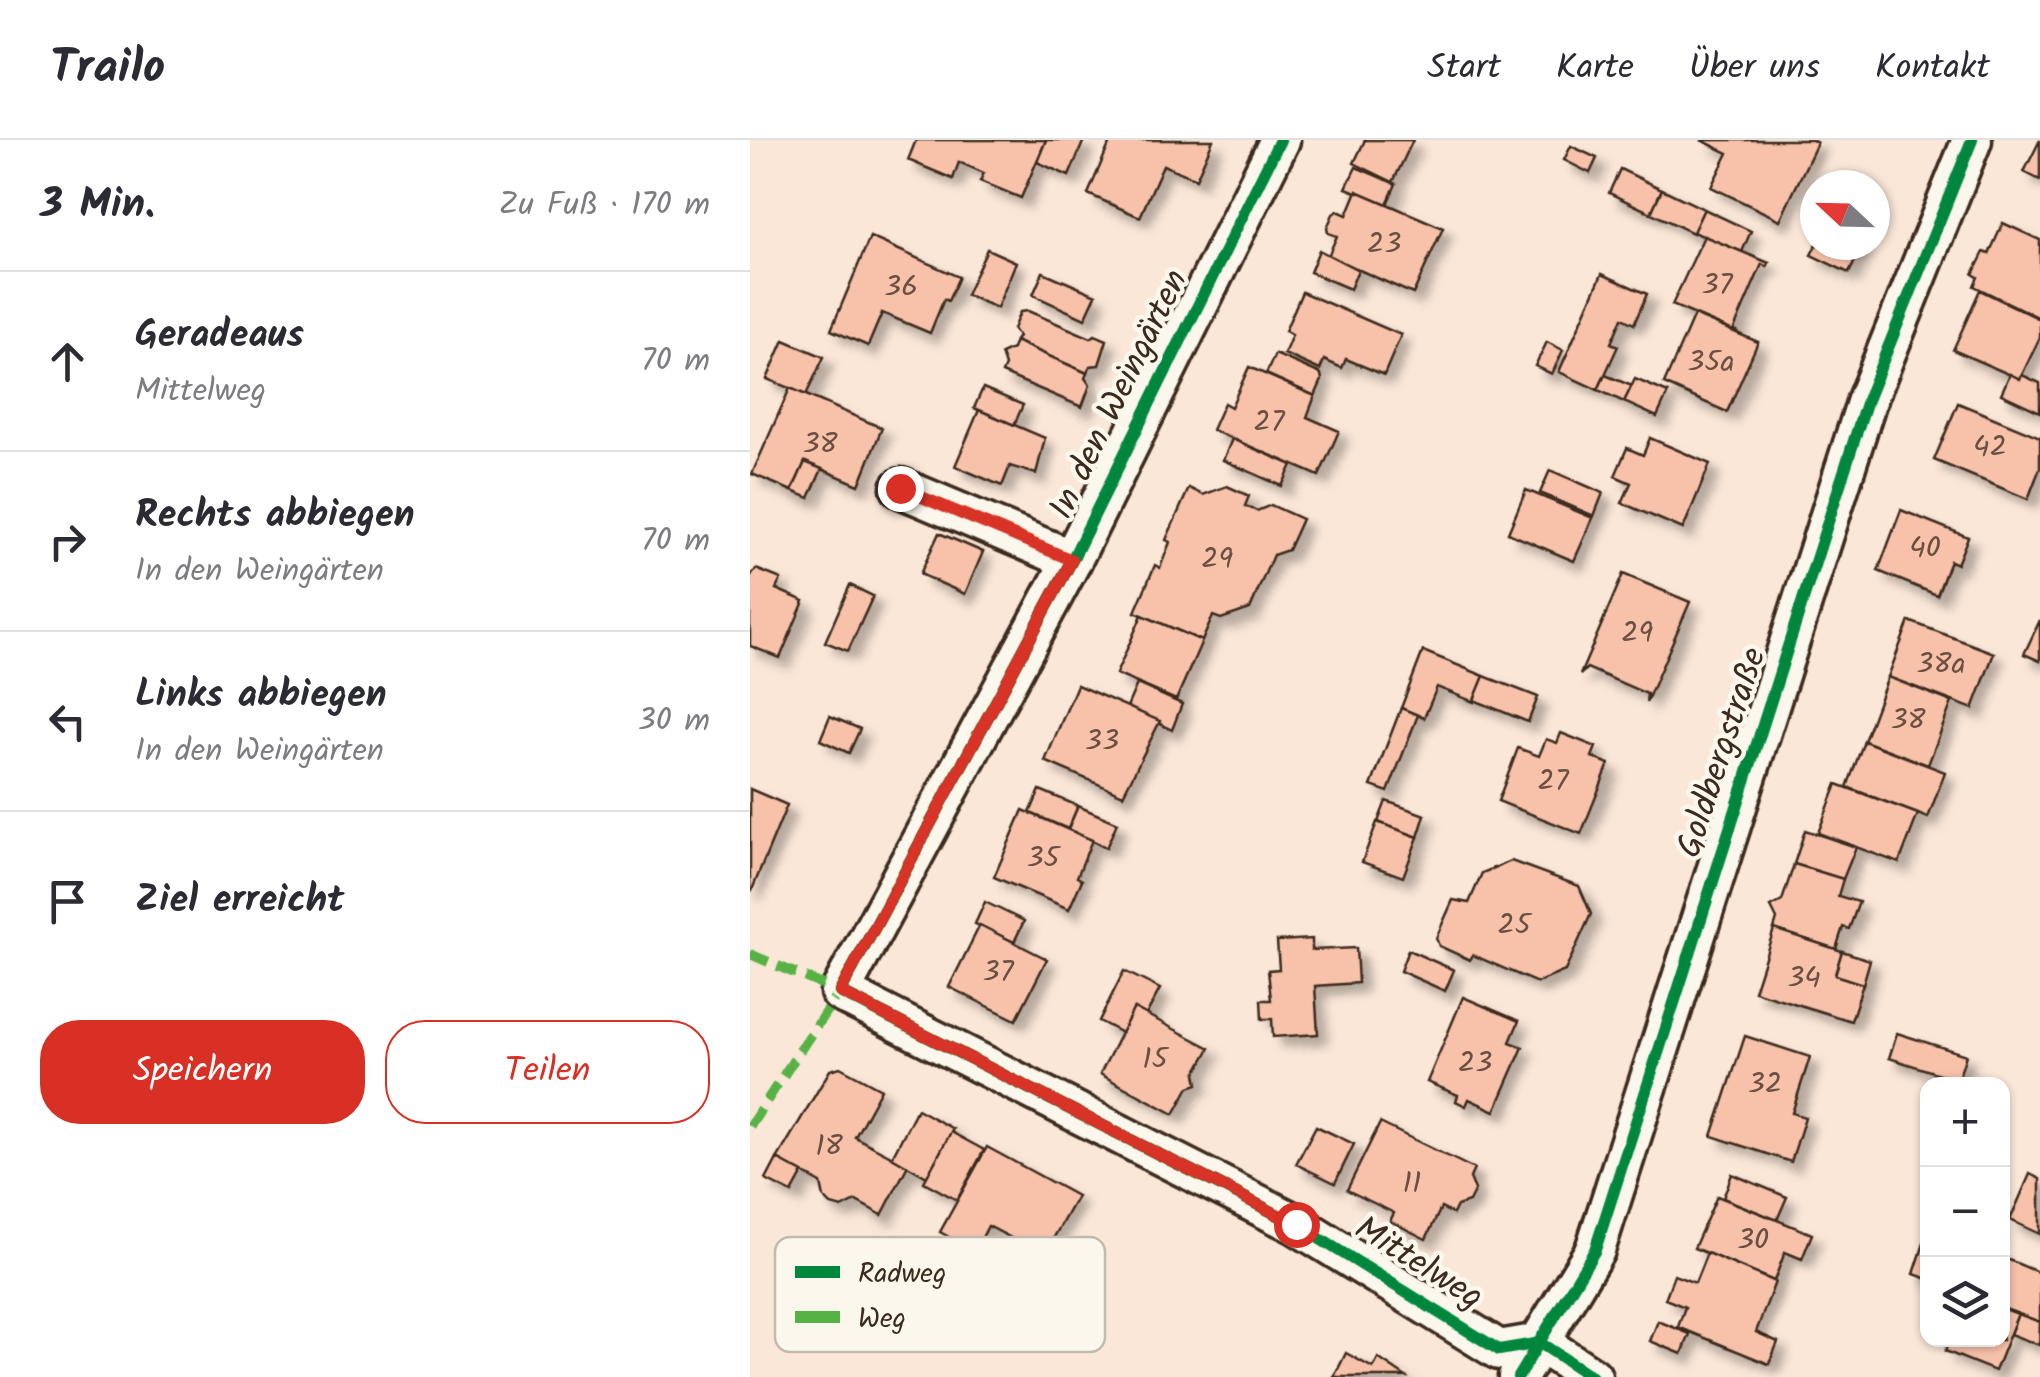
<!DOCTYPE html>
<html lang="de">
<head>
<meta charset="utf-8">
<style>
	:root { --surface:#fff; --page:#f2f2f3; --text:#2b2b33; --muted:#7c7c81; --line:#e1e1e2; --accent:#d93025 }
	body { margin:0; font-family:Kalam,sans-serif; background:var(--page); color:var(--text) }
	.controls { position:absolute; right:30px; bottom:30px; display:grid; overflow:hidden; border-radius:20px; box-shadow:0 2px 8px #0004 }
	.controls button { width:90px; height:90px; display:grid; place-items:center; padding:0; border:0; border-bottom:2px solid var(--line); background:var(--surface); color:var(--text); font:50px sans-serif }
	.compass { position:absolute; left:1050px; top:30px; width:90px; height:90px; border-radius:50%; background:var(--surface); box-shadow:0 2px 8px #0004; rotate:292deg }
	.stop { position:absolute; width:30px; height:30px; margin:-22px; border:8px solid #d93025; border-radius:50%; background:#fff }
	.stop.end { background:#d93025; border-color:#fff; box-shadow:0 2px 10px #0008 }
	.list { margin:0; padding:0; list-style:none }
	h2 { display:flex; justify-content:space-between; align-items:center; height:130px; margin:0; padding:0 40px; font-size:42px }
	h2 small { font-size:32px; font-weight:400; color:var(--muted) }
	.list li { display:grid; grid-template-columns:65px 1fr auto; gap:30px; align-items:center; box-sizing:border-box; height:180px; padding:0 40px; border-top:2px solid var(--line) }
	.list b { display:block; font-size:38px; white-space:nowrap }
	.list p { margin:0; font-size:32px; white-space:nowrap; color:var(--muted) }
	.list em { font-size:32px; font-style:normal; color:var(--muted) }
	.actions { display:flex; gap:20px; padding:30px 40px }
	.actions a { flex:1; padding:22px 0; border:2px solid var(--accent); border-radius:40px; text-align:center; font-size:35px; color:var(--accent) }
	.actions .main { background:var(--accent); color:#fff }
	.icon { flex:none; width:55px; height:55px; fill:none; stroke:currentColor; stroke-width:2; stroke-linecap:round; stroke-linejoin:round }
	.map { position:relative; flex:none; width:1290px; height:1237px; overflow:hidden }
	header { display:flex; align-items:center; gap:60px; box-sizing:border-box; height:140px; padding:0 50px; background:var(--surface); border-bottom:2px solid var(--line) }
	header strong { font-size:48px }
	nav { display:flex; gap:55px; margin-inline-start:auto; font-size:35px }
	main { display:flex }
	aside { flex:1; background:var(--surface) }
	.map>svg:first-child { display:block }
	.building { fill:#f8c2aa; stroke:#3b2a1e; stroke-width:2.5; filter:url(#shadow) }
	.lines { fill:none; stroke-linecap:round; stroke-linejoin:round }
	.street-casing { stroke:#3b2a1e; stroke-width:45 }
	.street { stroke:#fbf7ec; stroke-width:38 }
	.quiet { stroke:#57b245; stroke-width:10; stroke-dasharray:20 10; stroke-linecap:butt }
	.cycleway-casing { stroke:#fbf7ec; stroke-width:19 }
	.cycleway { stroke:#00873e; stroke-width:12 }
	.route { stroke:#d93025; stroke-width:12 }
	.labels { text-anchor:middle; dominant-baseline:central; stroke-width:9; stroke-linejoin:round; paint-order:stroke }
	.number-label { font-size:30px; fill:#6a5041 }
	.street-label { font-size:35px; fill:#3b2a1e; stroke:#fbf7ec }
	.key { fill:#fbf7ec; stroke:#c1baae; stroke-width:2.5 }
	.key-label { font-size:28px; fill:#3b2a1e }
</style>
</head>
<body>
<header>
<strong>Trailo</strong>
<nav><a>Start</a><a>Karte</a><a>Über uns</a><a>Kontakt</a></nav>
</header>
<main>
<aside>
<h2>3 Min.<small>Zu Fuß · 170 m</small></h2>
<ul class="list">
<li><svg class="icon" aria-label="ahead" viewBox="0 0 24 24"><path d="M12 20V5M6 11l6-6 6 6"/></svg><div><b>Geradeaus</b><p>Mittelweg</p></div><em>70 m</em></li>
<li><svg class="icon" aria-label="right" viewBox="0 0 24 24"><path d="M7 20v-9h11M14 6l5 5-5 5"/></svg><div><b>Rechts abbiegen</b><p>In den Weingärten</p></div><em>70 m</em></li>
<li><svg class="icon" aria-label="left" viewBox="0 0 24 24"><path d="M17 20v-9H6M10 6l-5 5 5 5"/></svg><div><b>Links abbiegen</b><p>In den Weingärten</p></div><em>30 m</em></li>
<li><svg class="icon" aria-label="arrive" viewBox="0 0 24 24"><path d="M6 21V4h12l-3 4 3 4H6"/></svg><div><b>Ziel erreicht</b></div></li>
</ul>
<div class="actions"><a class="main">Speichern</a><a>Teilen</a></div>
</aside>
<div class="map">
<svg width="1290" height="1237" viewBox="0 0 1290 1237">
	<defs>
		<filter id="shadow"><feDropShadow dx="9" dy="9" stdDeviation="5" flood-color="#0004"/></filter>
	</defs>
	<rect width="100%" height="100%" fill="#fae7d8"/>
	<filter id="ink" filterUnits="userSpaceOnUse"><feTurbulence type="fractalNoise" baseFrequency=".01" numOctaves="2"/><feDisplacementMap in="SourceGraphic" scale="20" xChannelSelector="R" yChannelSelector="G"/><feConvolveMatrix kernelMatrix="1 2 1 2 8 2 1 2 1" color-interpolation-filters="sRGB"/></filter>
	<g filter="url(#ink)">
		<g class="building">
			<path d="M166,0h130l-25,58 -41,-17 4,-8 -25,-11 -6,17 -45,-19z"/>
			<path d="M296,0h38l-15,36 -32,-14z"/>
			<path d="M361,0h102l-17,39 -33,-14 -23,52 -52,-23z"/>
			<path d="M615,0h48l-20,42 -39,-19z"/>
			<path d="M951,0h111l5,3 -37,77 -69,-33 17,-34z"/>
			<path d="M1290,0v40l-16,-8z"/>
			<path d="M821,6l26,12 -7,15 -26,-13z"/>
			<path d="M606,27l40,17 -9,20 -41,-16z"/>
			<path d="M870,29l42,20 -11,24 -42,-20z"/>
			<path d="M912,49l42,20 -11,24 -42,-20z"/>
			<path d="M607,51l86,37 -30,66 -85,-38 9,-20 -9,-3 -1,-5 6,-14 5,-3 9,4z"/>
			<path d="M954,69l47,22 -9,21 -49,-20z"/>
			<path d="M1253,83l37,17v78l-66,-32 4,-9 -5,-3 11,-22 5,2z"/>
			<path d="M954,96l65,27 -2,4 -5,-3 -28,65 4,4 -66,-28z"/>
			<path d="M120,97l89,40 -11,24 -4,-2 -14,34 -48,-20 -14,33 -37,-16z"/>
			<path d="M1066,105h47l-14,28 -38,-18z"/>
			<path d="M237,109l29,13 -19,46 -31,-13z"/>
			<path d="M569,110l39,20 -8,19 -40,-17z"/>
			<path d="M293,132l53,23 -11,24 -52,-24z"/>
			<path d="M852,134l45,20 -13,30 -12,-6 -11,25 7,3 -20,44 -39,-18z"/>
			<path d="M1230,150l60,29v18l-20,42 -67,-29z"/>
			<path d="M552,152l99,43 -17,40 -38,-16 -4,9 -18,-8 -4,10 -36,-16 8,-19 -7,-4z"/>
			<path d="M278,171l63,27 4,-3 12,5 -8,25 -9,1 -3,7 -72,-32 3,-5 -5,-7 7,-17z"/>
			<path d="M944,175l64,27 -31,70 -63,-28z"/>
			<path d="M34,200l40,17 -18,38 -39,-16z"/>
			<path d="M265,201l72,32 -2,5 5,7 -8,22 -80,-34 3,-7 -4,-12 11,-5z"/>
			<path d="M797,202l16,8 -11,24 -17,-8z"/>
			<path d="M525,214l46,20 1,6 -7,16 -49,-22z"/>
			<path d="M499,227l66,29 -8,21 32,14 -20,45 -107,-46 12,-27 7,4z"/>
			<path d="M1260,234l10,5 2,-4 18,8v29l-39,-18z"/>
			<path d="M855,235l27,11 -8,16 -26,-12z"/>
			<path d="M885,239l33,14 -11,24 -33,-15z"/>
			<path d="M40,248l92,40 -23,57 -54,-23 -13,29 -40,-17z"/>
			<path d="M233,248l40,17 -9,20 -40,-17z"/>
			<path d="M1208,263l82,34v31l-12,31 -94,-39z"/>
			<path d="M229,270l66,28 -9,36 -26,-8 -8,20 -47,-20z"/>
			<path d="M900,298l60,26 -27,65 -61,-26 9,-20 -16,-7 12,-28 16,7z"/>
			<path d="M482,299l60,26 -10,21 -59,-26z"/>
			<path d="M55,322l17,7 -13,29 -17,-7z"/>
			<path d="M800,330l53,23 -9,23 -54,-23z"/>
			<path d="M477,346l22,10 -4,10 12,5 14,-6 31,14 -14,31 -15,5 -23,54 -29,10 -8,-3 -11,25 -67,-29 20,-47 5,3 10,-26 -4,-2 23,-52 14,7z"/>
			<path d="M776,350l67,28 -19,43 -66,-28z"/>
			<path d="M1151,370l67,27 -11,27 -7,-3 -13,34 -59,-24z"/>
			<path d="M189,393l44,19 -18,42 -45,-20z"/>
			<path d="M6,429l25,10 -5,10 28,12 -24,57 -30,-12v-68z"/>
			<path d="M873,434l67,28 -44,101 1,-9 -60,-26 -7,7z"/>
			<path d="M100,445l23,11 -25,55 -23,-9z"/>
			<path d="M392,475l60,26 -26,59 -60,-26z"/>
			<path d="M1290,480v41l-16,-7z"/>
			<path d="M1159,481l85,32 -21,56 -85,-32z"/>
			<path d="M673,511l61,25 -10,26 -37,-15 -13,31 -23,-10z"/>
			<path d="M734,536l54,21 -10,25 -54,-22z"/>
			<path d="M1138,537l64,25 -24,63 -64,-24z"/>
			<path d="M387,544l45,20 -10,26 -45,-23z"/>
			<path d="M327,545l83,36 -37,74 -78,-34z"/>
			<path d="M651,568l17,7 -30,77 -17,-6z"/>
			<path d="M80,576l30,13 -11,24 -29,-13z"/>
			<path d="M811,593l35,14 -4,10 17,7 -28,70 -83,-33 20,-53 21,8 7,-17 11,4z"/>
			<path d="M1114,601l81,31 -17,46 -81,-31z"/>
			<path d="M1087,644l81,30 -19,49 -81,-30z"/>
			<path d="M0,649l37,16 -35,85 -2,-1z"/>
			<path d="M290,650l38,16 -10,23 -38,-16z"/>
			<path d="M636,661l39,14 -7,22 -40,-15z"/>
			<path d="M328,666l39,17 -11,25 -38,-19z"/>
			<path d="M273,670l69,30 -15,37 5,3 -13,29 -75,-32z"/>
			<path d="M627,682l41,15 -15,40 -41,-15z"/>
			<path d="M1055,690l51,17 -13,32 -49,-15z"/>
			<path d="M761,721l68,25 12,28 -26,57 -28,12 -64,-28 -3,5 -31,-14 -3,-8 17,-38 16,3 13,-30z"/>
			<path d="M1044,724l49,15 -5,17 21,6 -10,27 -6,-2 -7,22 -62,-20 3,-10 -6,-12 11,-6z"/>
			<path d="M235,762l39,19 -10,21 -39,-18z"/>
			<path d="M230,785l67,34 -31,61 -67,-33z"/>
			<path d="M1024,789l68,22 -7,24 28,9 -12,37 -97,-30z"/>
			<path d="M562,799v11l44,-2 2,35 -43,3 3,48 -45,3 -1,-18h-10l-1,-19h10l-3,-30 11,-1 -2,-28z"/>
			<path d="M658,810l46,20 -9,21 -45,-20z"/>
			<path d="M1092,811l28,9 -7,24 -28,-9z"/>
			<path d="M374,831l36,18 -14,26 -12,-7 -12,25 -23,-12z"/>
			<path d="M713,857l56,24 -9,21 13,5 -28,64 -26,-12 -3,7 -10,-5 2,-6 -31,-13z"/>
			<path d="M384,868l76,40 -14,25 2,11 -9,3 -15,27 -74,-40z"/>
			<path d="M1147,893l69,22 -8,25 -69,-22z"/>
			<path d="M995,896l65,21 -18,56 13,4 -14,45 -79,-26z"/>
			<path d="M90,927l41,22 -26,48 53,28 -26,50 -26,-14 -14,7 -11,-3 -7,-7 -3,-15 -44,-24 53,-89z"/>
			<path d="M167,969l36,20 -26,48 -35,-20z"/>
			<path d="M630,983l94,46 -4,9 5,12 -6,12 -12,4 -4,8 -12,-6 -15,31 -36,-18 4,-8 -47,-23z"/>
			<path d="M566,986l38,18 -19,39 -39,-19z"/>
			<path d="M201,992l33,18 -27,50 -33,-18z"/>
			<path d="M237,1007l90,49 -33,59 -56,-29 -13,25 -35,-19z"/>
			<path d="M27,1019l26,14 -11,20 -26,-13z"/>
			<path d="M982,1034l55,23 -10,23 -54,-22z"/>
			<path d="M1280,1034l10,5v55l-30,-14z"/>
			<path d="M967,1056l95,38 -10,25 -17,-7 -11,29 -80,-33z"/>
			<path d="M1178,1091v48l-14,-5z"/>
			<path d="M957,1113l68,29 -19,50 22,10 -9,22 -91,-37 7,-20 -20,-8 9,-24 21,8z"/>
			<path d="M1252,1117l38,16v49l-38,-14z"/>
			<path d="M1252,1168l16,6 -23,57 -50,-20 5,-11h52z"/>
			<path d="M1268,1174l22,8 -1,23 -29,-11z"/>
			<path d="M908,1181l32,13 -8,20 -32,-13z"/>
			<path d="M596,1213l27,15 5,-10 28,19h-72z"/>
		</g>
		<g class="lines">
			<defs>
				<g id="street">
					<path d="M530,0l-208,420 -232,432 456,232 203,126 41,-7 52,34"/>
					<path d="M151,348l171,72"/>
					<path d="M768,1237l77,-127 272,-850 105,-260"/>
				</g>
			</defs>
			<use href="#street" class="street-casing"/>
			<use href="#street" class="street"/>
			<g class="quiet">
				<path d="M151,348l171,72"/>
				<path d="M0,814l96,41"/>
				<path d="M0,986l94,-142"/>
			</g>
			<defs>
				<g id="cycleway">
					<path d="M530,0l-208,420 -232,432 456,232 203,126 41,-7 52,34"/>
					<path d="M768,1237l77,-127 272,-850 105,-260"/>
				</g>
			</defs>
			<use href="#cycleway" class="cycleway-casing"/>
			<use href="#cycleway" class="cycleway"/>
		</g>
	</g>
	<g class="lines" filter="url(#ink)">
		<path class="route" d="M150,348l172,72 -232,432 456,232"/>
	</g>
	<g class="labels">
		<g class="number-label">
			<text x="634" y="105">23</text>
			<text x="967" y="146">37</text>
			<text x="151" y="148">36</text>
			<text x="961" y="223">35a</text>
			<text x="519" y="283">27</text>
			<text x="70" y="305">38</text>
			<text x="1240" y="308">42</text>
			<text x="1175" y="409">40</text>
			<text x="467" y="420">29</text>
			<text x="887" y="494">29</text>
			<text x="1191" y="525">38a</text>
			<text x="1158" y="581">38</text>
			<text x="352" y="602">33</text>
			<text x="803" y="642">27</text>
			<text x="293" y="719">35</text>
			<text x="764" y="786">25</text>
			<text x="248" y="833">37</text>
			<text x="1054" y="839">34</text>
			<text x="405" y="920">15</text>
			<text x="725" y="924">23</text>
			<text x="1015" y="945">32</text>
			<text x="79" y="1007">18</text>
			<text x="662" y="1044">11</text>
			<text x="1003" y="1101">30</text>
		</g>
		<g class="street-label">
			<text transform="translate(370 255) rotate(-64)">In den Weingärten</text>
			<text transform="translate(973 613) rotate(-72)">Goldbergstraße</text>
			<text transform="translate(668 1124) rotate(32)">Mittelweg</text>
		</g>
	</g>
	<rect x="25" y="1097" width="330" height="115" rx="15" class="key"/>
	<rect x="45" y="1126" width="45" height="12" fill="#00873e"/>
	<rect x="45" y="1171" width="45" height="12" fill="#57b245"/>
	<g class="key-label">
		<text x="108" y="1142">Radweg</text>
		<text x="108" y="1187">Weg</text>
	</g>
</svg>
<div class="controls">
<button>+</button>
<button>−</button>
<button><svg class="icon" aria-label="layers" viewBox="0 0 24 24"><path d="M12 4l9 5-9 5-9-5zM3 14l9 5 9-5"/></svg></button>
</div>
<svg class="compass" viewBox="-18 -18 36 36"><path d="M0-13l5 13h-10z" fill="#e53935"/><path d="M0 13l5-13h-10z" fill="#7c7c81"/></svg>
<div class="stop" style="left:546px;top:1084px"></div>
<div class="stop end" style="left:150px;top:348px"></div>
</div>
</main>
</body>
</html>
